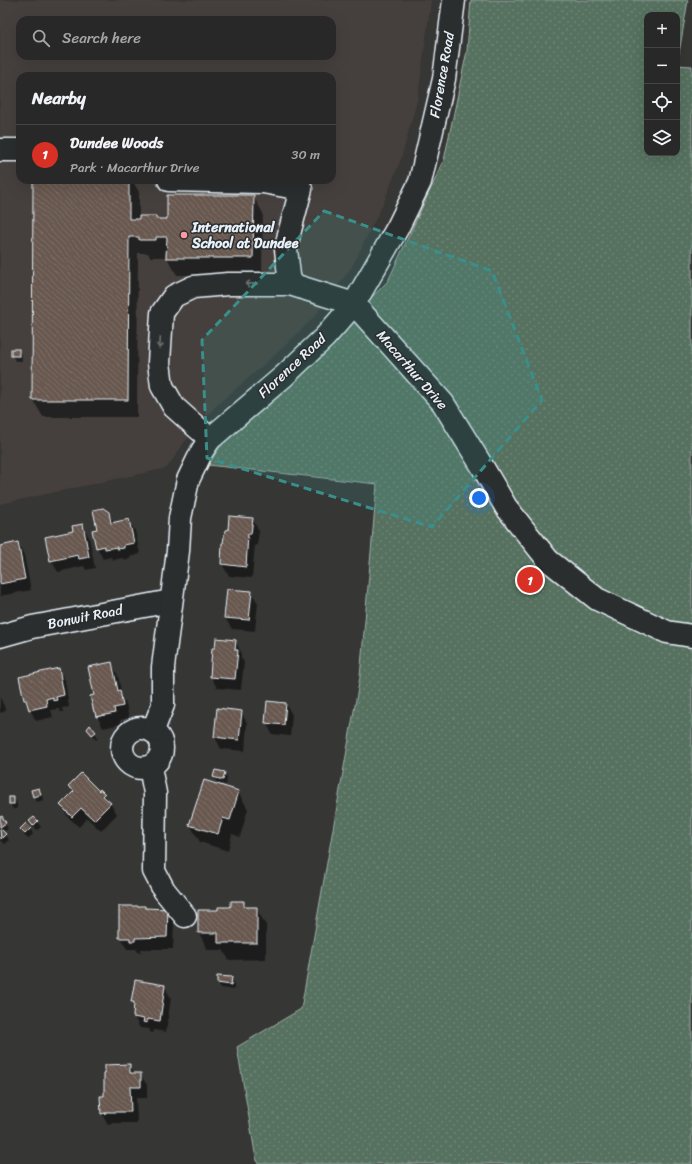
<!DOCTYPE html>
<html lang="en">
<head>
<meta charset="utf-8">
<style>
	:root { --surface:#282828; --page:#343434; --text:#f1f3f6; --muted:#a5a6a8; --line:#444445; --accent:#d93025 }
	body { margin:0; font-family:Sriracha,sans-serif; background:var(--page); color:var(--text) }
	.controls { position:absolute; right:12px; top:12px; display:grid; overflow:hidden; border-radius:8px; box-shadow:0 4px 16px #0002 }
	.controls button { width:36px; height:36px; display:grid; place-items:center; padding:0; border:0; border-bottom:1px solid var(--line); background:var(--surface); color:var(--text); font:20px sans-serif }
	.you { position:absolute; left:479px; top:498px; width:14px; height:14px; margin:-10px; border:3px solid #fff; border-radius:50%; background:#1a73e8; box-shadow:0 0 0 6px #1a73e833 }
	.badge { display:grid; place-items:center; width:26px; height:26px; border-radius:50%; background:var(--accent); color:#fff; font-size:13px; font-weight:700 }
	.pin { position:absolute; translate:-50% -50%; border:2px solid #fff; box-shadow:0 1px 4px #0006 }
	.list { margin:0; padding:0; list-style:none }
	h2 { display:flex; justify-content:space-between; align-items:center; height:52px; margin:0; padding:0 16px; font-size:17px }
	h2 small { font-size:13px; font-weight:400; color:var(--muted) }
	.list li { display:grid; grid-template-columns:26px 1fr auto; gap:12px; align-items:center; box-sizing:border-box; height:60px; padding:0 16px; border-top:1px solid var(--line) }
	.list b { display:block; font-size:15px; white-space:nowrap }
	.list p { margin:0; font-size:13px; white-space:nowrap; color:var(--muted) }
	.list em { font-size:13px; font-style:normal; color:var(--muted) }
	.icon { flex:none; width:22px; height:22px; fill:none; stroke:currentColor; stroke-width:2; stroke-linecap:round; stroke-linejoin:round }
	.map { position:relative; flex:none; width:692px; height:1164px; overflow:hidden }
	.search { position:absolute; background:var(--surface); box-shadow:0 4px 16px #0002; left:16px; top:16px; width:320px; height:44px; display:flex; align-items:center; gap:10px; box-sizing:border-box; padding:0 14px; border-radius:12px; color:var(--muted); font-size:15px }
	.panel { position:absolute; background:var(--surface); box-shadow:0 4px 16px #0002; left:16px; top:72px; width:320px; height:112px; border-radius:12px }
	.map>svg:first-child { display:block }
	.built { fill:#45403d; fill-rule:evenodd }
	.park { fill:url(#park-dots); stroke:#a0b1ac; fill-rule:evenodd }
	.shadow { fill:#0007 }
	.building { fill:url(#building-back-hatch); stroke:#e8f1f8 }
	.lines { fill:none; stroke-linecap:round; stroke-linejoin:round }
	.minor-casing { stroke:#e8f1f8; stroke-width:25 }
	.minor { stroke:#2a2d2e; stroke-width:22 }
	.oneway { stroke:#6c7275 }
	.marked { fill:#3a8f8a; fill-opacity:0.2; stroke:#3a8f8a; stroke-width:3; stroke-dasharray:8 5; stroke-linejoin:round }
	.poi-dot { fill:#ff9aa2; stroke:#2a2d2e; stroke-width:1.5 }
	.labels { text-anchor:middle; dominant-baseline:central; stroke-width:3; stroke-linejoin:round; paint-order:stroke }
	.street-label { font-size:14px; fill:#e8f1f8; stroke:#2a2d2e }
	.poi-label { font-size:14px; font-weight:bold; fill:#e8f1f8; stroke:#2a2d2e; text-anchor:start }
</style>
</head>
<body>
<div class="map">
<svg width="692" height="1164" viewBox="0 0 692 1164">
	<defs>
		<pattern id="park-dots" width="8" height="8" patternUnits="userSpaceOnUse"><rect width="8" height="8" fill="#57715f"/><path d="M2 2h.1M6 6h.1" fill="none" stroke="#6f8677" stroke-width="1.8" stroke-linecap="round"/></pattern>
		<pattern id="building-back-hatch" width="6" height="6" patternUnits="userSpaceOnUse"><rect width="6" height="6" fill="#68584f"/><path d="M-1 5l2 2M0 0l6 6M5-1l2 2" fill="none" stroke="#7e7069"/></pattern>
	</defs>
	<rect width="100%" height="100%" fill="#363635"/>
	<filter id="ink" filterUnits="userSpaceOnUse"><feTurbulence type="fractalNoise" baseFrequency=".025" numOctaves="2"/><feDisplacementMap in="SourceGraphic" scale="8" xChannelSelector="R" yChannelSelector="G"/><feConvolveMatrix kernelMatrix="1 2 1 2 8 2 1 2 1" color-interpolation-filters="sRGB"/></filter>
	<g filter="url(#ink)">
		<path class="built" d="M0,0h431l-13,97 -17,62 -18,45 -31,63 -37,49 -33,33 -66,57 -32,37 -17,25 -167,36zM20,20h312v36h-312zM20,76h312v104h-312z"/>
		<path class="park" d="M471,0h217l-11,65 15,1v1098h-434l-3,-11 -18,-106 64,-38 59,-332 17,-193 -169,-19 24,-36 97,-89 59,-59 56,-121 23,-109zM647,15h30v138h-30z"/>
		<g class="shadow">
			<path d="M34,180h98l7,12v25h16l2,3h11l85,-24 10,17 -1,62h-85l-10,-17v-5h-2v4h-15l-2,-4h-10l-1,164h-94l-10,-17z"/>
			<path d="M18,350l4,5v6h-7l-3,-6z"/>
			<path d="M108,512l6,11 14,-3 7,11 5,23 -10,3v2l-5,1 -2,-2 -10,2 -2,-3 -8,2 -6,-12 1,-17z"/>
			<path d="M252,519l7,12 -2,14h-2l-3,33 -23,-2 -7,-12 1,-20 6,-13z"/>
			<path d="M82,525l7,12 6,31 -9,2 -2,-4 -26,6 -7,-12 23,-28z"/>
			<path d="M18,543l6,12 7,35 -31,6v-49z"/>
			<path d="M251,592l7,11 -3,28 -23,-2 -7,-11z"/>
			<path d="M235,641l6,11v6l3,4 -3,28 -24,-2 -6,-11z"/>
			<path d="M111,663l7,12 4,22 4,6 3,15 -9,2 1,4 -18,4 -8,-16v-16z"/>
			<path d="M58,669l7,11 4,27 -7,1 1,4h-2l-2,-3 -8,1 2,7 -17,4 -11,-21z"/>
			<path d="M0,697l6,14 -6,2z"/>
			<path d="M286,704l6,11 -2,21 -18,-2 -6,-12z"/>
			<path d="M218,709l23,3 6,11 -2,28 -24,-2 -6,-12z"/>
			<path d="M88,729l7,3 3,6 -2,2z"/>
			<path d="M224,773l3,5 -1,7 -9,-3 -3,-5z"/>
			<path d="M69,786l35,8 13,20 -16,17 -14,-13 -8,9 -11,-10 -7,-11 12,-13z"/>
			<path d="M39,789l3,6 1,5 -6,2 -3,-6z"/>
			<path d="M238,792l10,17 -8,28 -8,-3 -4,17 -28,-9 -10,-17z"/>
			<path d="M14,798l3,6v5h-4l-3,-5z"/>
			<path d="M1,817l7,12 -4,2 -4,-7v-6z"/>
			<path d="M34,818l7,9 -4,3 -7,-8z"/>
			<path d="M30,828l3,6 -5,5 -4,-4 -3,-6z"/>
			<path d="M1,830l4,4 4,6 -5,4 -4,-4z"/>
			<path d="M243,902l4,6h9l10,17v34l-37,1 -6,-10h-15l-9,-17 20,-22 11,-3z"/>
			<path d="M145,907l1,2 21,1 7,11 -1,28h-32v3h-3l-2,-3h-9l-7,-11z"/>
			<path d="M231,978l3,6v6l-13,-2 -3,-5z"/>
			<path d="M164,986l7,12 -5,34 -12,-2 -1,3h-2l-2,-4 -9,-1 -6,-11 1,-11 -3,-4z"/>
			<path d="M129,1065l6,9h5l7,11v13h-11l1,25h-25v1l-4,1 -6,-12 3,-16z"/>
		</g>
		<g class="building">
			<path d="M33,180h96v39h10v-3h17v3h11v-24h87l-1,63h-87l1,-21h-11v3h-17v-3h-10l-1,163h-96z"/>
			<rect x="11" y="349" width="8" height="7"/>
			<path d="M103,508l6,4 2,11 18,-4 5,24 -10,2v3l-7,1v-2l-12,2v-3l-9,2 -4,-18 5,-1 -4,-19z"/>
			<path d="M229,516l24,2 -2,16h-3l-2,33 -25,-3 1,-21h1l2,-13h3z"/>
			<path d="M83,524l6,33 -10,2 -1,-4 -28,6 -5,-24 28,-6 -1,-5z"/>
			<path d="M18,542l7,37 -25,5v-38z"/>
			<path d="M227,589l25,2 -3,29 -25,-2z"/>
			<path d="M216,638l20,2 -1,10h3l-3,29 -25,-2 2,-29h3z"/>
			<path d="M112,662l6,29 2,-1 3,16 -9,2 1,5 -19,4 -1,-5h-1l-4,-16 4,-1 -6,-28z"/>
			<path d="M59,668l5,27 -8,2 1,3 -4,1v-4l-7,2 1,7 -18,4 -3,-10h-2l-5,-23z"/>
			<path d="M267,701l19,2 -2,22 -19,-2z"/>
			<path d="M217,708l25,3 -3,29 -25,-3z"/>
			<path d="M90,725l6,7 -4,3 -5,-6z"/>
			<path d="M215,770l10,2 -2,8 -10,-3z"/>
			<path d="M81,773l18,18 1,-2 5,5 -2,2 8,7 -17,17 -13,-12 -9,9 -12,-12 14,-14 -6,-5z"/>
			<path d="M204,780l35,11 -9,29 -7,-2 -5,16 -29,-9z"/>
			<path d="M39,788l2,7 -8,2 -2,-7z"/>
			<rect x="9" y="797" width="5" height="7"/>
			<path d="M2,816l4,7 -6,4v-10z"/>
			<path d="M34,817l4,4 -5,5 -4,-5z"/>
			<path d="M26,823l5,5 -6,6 -5,-5z"/>
			<path d="M0,829h1l5,5 -5,5z"/>
			<path d="M231,901h13v5l1,1h12v36h-39v-10h-20v-23h20v-3h12l1,-1z"/>
			<path d="M119,906h26v2l23,1 -1,28 -32,1v3h-5v-3h-11z"/>
			<path d="M217,976l15,1 -1,8 -14,-2z"/>
			<path d="M135,980l30,5 -5,36 -12,-2 -1,4 -4,-1 1,-3 -11,-2 1,-15h-3z"/>
			<path d="M130,1064v9h11v14h-11l1,25h-25v1l-5,1 -1,-18h4v-23h1v-8z"/>
		</g>
		<g class="lines">
			<defs>
				<g id="minor">
					<path d="M0,150h20"/>
					<path d="M169,180l94,2 38,7 -12,45 -3,15 4,35"/>
					<path d="M210,439l-36,-32 -12,-21 -3,-23 3,-50 12,-17 19,-9 35,-3h62l64,20 89,99 39,63 24,41 42,53 49,39 70,33 25,4"/>
					<path d="M0,636l32,-9 139,-26"/>
					<circle cx="142" cy="748" r="20"/>
					<path d="M152,731l3,-6 8,-20v-38l15,-116 2,-33 8,-38 14,-29 8,-12 74,-63 41,-39 29,-33 44,-77 22,-45 24,-103 10,-79"/>
					<path d="M150,767l5,26 -1,78 10,19 21,26"/>
				</g>
			</defs>
			<use href="#minor" class="minor-casing"/>
			<use href="#minor" class="minor"/>
		</g>
		<defs><path id="oneway-shaft" d="M-6 0H5M1.5-3L5.5 0L1.5 3" fill="none" stroke-width="1.6" stroke-linecap="round" stroke-linejoin="round"/></defs>
		<g class="oneway">
			<use href="#oneway-shaft" transform="translate(251 284) rotate(179)"/>
			<use href="#oneway-shaft" transform="translate(160 343) rotate(94)"/>
		</g>
	</g>
	<path class="marked" d="M324,211l168,60 50,129 -110,127 -225,-69 -5,-118z"/>
	<circle class="poi-dot" cx="184" cy="235" r="4"/>
	<g class="labels">
		<g class="street-label">
			<text transform="translate(442 75) rotate(-80)">Florence Road</text>
			<text transform="translate(292 366) rotate(-43)">Florence Road</text>
			<text transform="translate(412 370) rotate(49)">Macarthur Drive</text>
			<text transform="translate(85 617) rotate(-11)">Bonwit Road</text>
		</g>
		<g class="poi-label">
			<text x="192" y="227">International<tspan x="192" dy="16">School at Dundee</tspan></text>
		</g>
	</g>
</svg>
<div class="controls">
<button>+</button>
<button>−</button>
<button><svg class="icon" aria-label="locate" viewBox="0 0 24 24"><circle cx="12" cy="12" r="6"/><path d="M12 2v4M12 18v4M2 12h4M18 12h4"/></svg></button>
<button><svg class="icon" aria-label="layers" viewBox="0 0 24 24"><path d="M12 4l9 5-9 5-9-5zM3 14l9 5 9-5"/></svg></button>
</div>
<div class="you"></div>
<div class="pin badge" style="left:530px;top:580px">1</div>
<div class="search"><svg class="icon" aria-label="search" viewBox="0 0 24 24"><circle cx="10" cy="10" r="6"/><path d="M15 15l6 6"/></svg>Search here</div>
<section class="panel">
<h2>Nearby<small></small></h2>
<ul class="list">
<li><span class="badge">1</span><div><b>Dundee Woods</b><p>Park · Macarthur Drive</p></div><em>30 m</em></li>
</ul>
</section>
</div>
</body>
</html>
